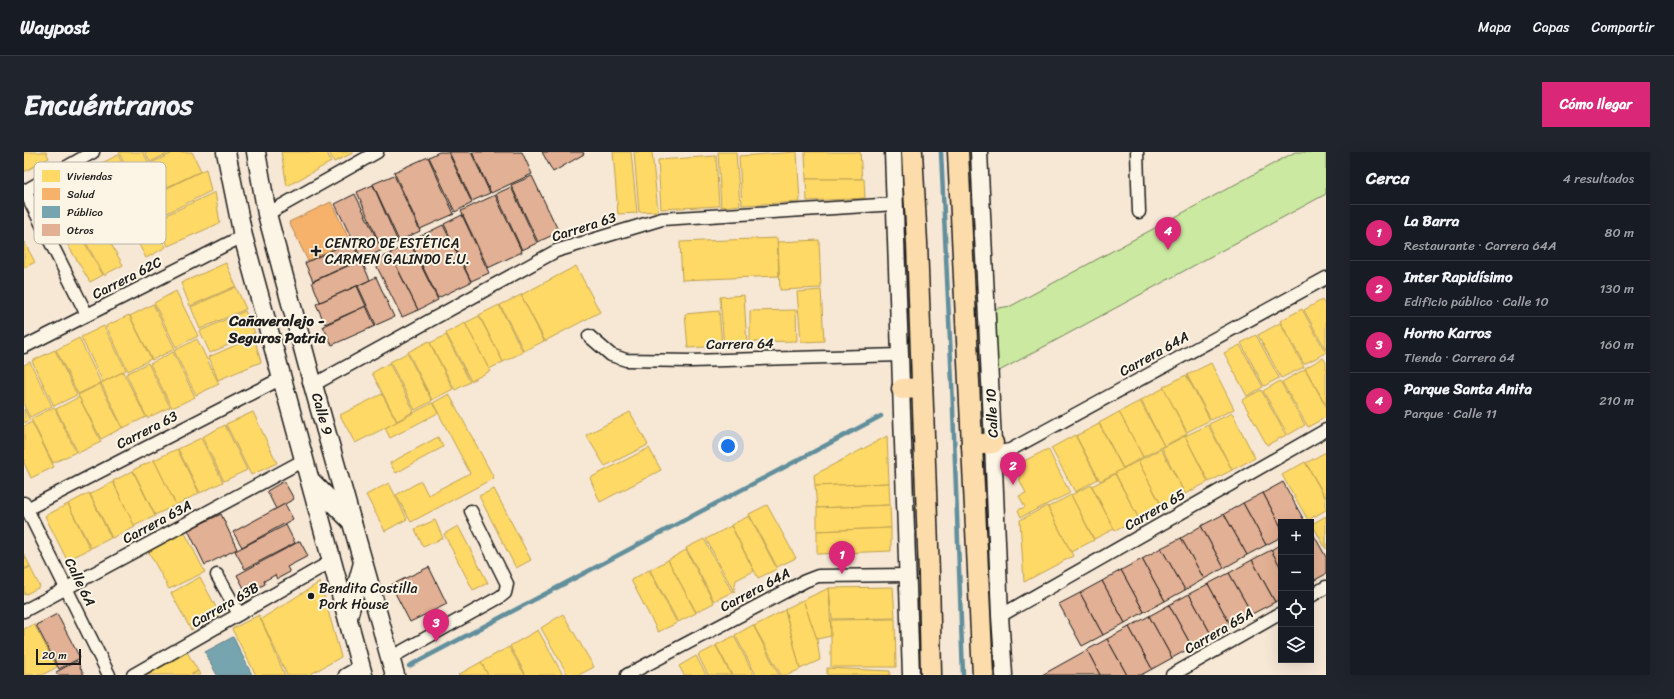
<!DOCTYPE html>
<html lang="es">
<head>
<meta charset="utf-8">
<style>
	:root { --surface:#171b24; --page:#20242c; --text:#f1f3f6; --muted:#9ea1a6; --line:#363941; --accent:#db2777 }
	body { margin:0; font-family:Sriracha,sans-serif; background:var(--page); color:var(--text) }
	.controls { position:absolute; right:12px; bottom:12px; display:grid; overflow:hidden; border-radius:0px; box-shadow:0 4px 16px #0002 }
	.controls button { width:36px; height:36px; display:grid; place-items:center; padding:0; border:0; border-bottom:1px solid var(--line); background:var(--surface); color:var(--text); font:20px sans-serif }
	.scale { position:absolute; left:12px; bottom:10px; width:45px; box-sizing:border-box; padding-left:4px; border:2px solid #1c1c1c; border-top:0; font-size:11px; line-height:14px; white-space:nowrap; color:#1c1c1c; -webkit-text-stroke:3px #fcf5e5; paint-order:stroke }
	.you { position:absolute; left:704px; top:294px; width:14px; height:14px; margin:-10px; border:3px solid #fff; border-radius:50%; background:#1a73e8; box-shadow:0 0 0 6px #1a73e833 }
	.badge { display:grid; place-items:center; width:26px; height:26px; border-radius:50%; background:var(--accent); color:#fff; font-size:13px; font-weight:700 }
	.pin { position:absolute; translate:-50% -33px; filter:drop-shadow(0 1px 2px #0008) }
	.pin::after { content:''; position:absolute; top:21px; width:14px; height:12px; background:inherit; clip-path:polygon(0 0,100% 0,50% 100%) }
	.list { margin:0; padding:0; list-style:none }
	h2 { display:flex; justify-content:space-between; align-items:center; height:52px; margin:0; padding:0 16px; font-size:17px }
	h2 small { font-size:13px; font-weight:400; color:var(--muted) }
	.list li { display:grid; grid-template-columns:26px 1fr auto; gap:12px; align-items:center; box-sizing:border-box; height:56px; padding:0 16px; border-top:1px solid var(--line) }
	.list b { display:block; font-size:15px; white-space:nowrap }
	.list p { margin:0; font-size:13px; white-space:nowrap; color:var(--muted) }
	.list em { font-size:13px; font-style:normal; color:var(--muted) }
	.icon { flex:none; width:22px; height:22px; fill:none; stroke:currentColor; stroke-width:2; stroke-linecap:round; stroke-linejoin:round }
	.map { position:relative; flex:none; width:1302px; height:523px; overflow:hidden; border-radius:0px }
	header { display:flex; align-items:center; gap:24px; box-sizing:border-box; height:56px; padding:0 20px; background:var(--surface); border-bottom:1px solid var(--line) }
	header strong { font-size:19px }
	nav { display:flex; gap:22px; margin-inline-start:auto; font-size:14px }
	.intro { display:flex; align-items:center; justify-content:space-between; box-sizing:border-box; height:96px; padding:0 24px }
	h1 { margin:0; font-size:28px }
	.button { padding:10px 18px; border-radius:0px; background:var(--accent); color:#fff; font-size:14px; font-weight:700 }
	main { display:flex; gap:24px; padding:0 24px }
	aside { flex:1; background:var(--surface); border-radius:0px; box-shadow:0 4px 16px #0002 }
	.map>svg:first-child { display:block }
	.green { fill:#cbe9a0; stroke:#74825e }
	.homes { fill:#ffd966; stroke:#bba050 }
	.health { fill:#f6b26b; stroke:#b58553 }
	.public { fill:#76a5af; stroke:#5b7c83 }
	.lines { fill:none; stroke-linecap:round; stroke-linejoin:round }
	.stream { stroke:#628f9c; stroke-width:4.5 }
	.building { fill:#e2b094; stroke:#1c1c1c }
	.minor-casing { stroke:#1c1c1c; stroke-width:15 }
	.tertiary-casing { stroke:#1c1c1c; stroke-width:19 }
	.secondary-casing { stroke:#1c1c1c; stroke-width:21 }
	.primary-casing { stroke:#1c1c1c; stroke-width:23 }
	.minor { stroke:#fcf5e5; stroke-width:12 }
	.tertiary { stroke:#fcf5e5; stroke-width:16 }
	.secondary { stroke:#fcf5e5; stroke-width:18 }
	.primary { stroke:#fddcac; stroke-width:20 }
	.poi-dot { fill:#1c1c1c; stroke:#fcf5e5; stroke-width:1.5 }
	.labels { text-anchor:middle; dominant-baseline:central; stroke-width:4; stroke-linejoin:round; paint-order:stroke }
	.street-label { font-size:14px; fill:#1c1c1c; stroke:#fcf5e5 }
	.poi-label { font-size:14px; fill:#1c1c1c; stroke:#fcf5e5; text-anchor:start }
	.neighbourhood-label { font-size:15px; font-weight:bold; fill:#1c1c1c; stroke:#fcf5e5 }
	.key { fill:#fcf5e5; stroke:#b9b4a9; stroke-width:1 }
	.key-label { font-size:11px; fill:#1c1c1c }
</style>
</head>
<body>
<header>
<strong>Waypost</strong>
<nav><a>Mapa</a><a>Capas</a><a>Compartir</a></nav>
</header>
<div class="intro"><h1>Encuéntranos</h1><a class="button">Cómo llegar</a></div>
<main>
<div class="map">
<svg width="1302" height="523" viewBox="0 0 1302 523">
	<rect width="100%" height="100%" fill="#f7e7d5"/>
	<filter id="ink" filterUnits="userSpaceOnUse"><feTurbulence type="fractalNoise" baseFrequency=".025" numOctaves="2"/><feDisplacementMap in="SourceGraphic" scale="8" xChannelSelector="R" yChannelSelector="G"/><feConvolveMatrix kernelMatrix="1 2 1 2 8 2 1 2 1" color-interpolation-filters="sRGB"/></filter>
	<g filter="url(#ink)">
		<path class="green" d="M1271,0h31v42l-336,182 -4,-66 25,-4z"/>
		<g class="homes">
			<path d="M0,0h22l3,6 -25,14z"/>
			<path d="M97,0h22l19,37 -20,10 -23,-46z"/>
			<path d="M121,0h26l-21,10z"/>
			<path d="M151,0h17l9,19 -38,18 -12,-26z"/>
			<path d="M257,0h46l4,10 -44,24z"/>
			<path d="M305,0h24v1l-19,9z"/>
			<path d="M589,0h18l6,61 -19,1z"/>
			<path d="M610,0h18l6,59 -19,1z"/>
			<path d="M694,0h18l4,53 -19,2z"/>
			<path d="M773,0l3,50 -58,3 -3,-49z"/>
			<path d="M781,0h55l2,27h-56z"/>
			<path d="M94,3l48,92 -20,11 -48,-93z"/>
			<path d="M692,4l3,50 -58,3 -3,-49z"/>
			<path d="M182,17l5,22 -56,28 -10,-20z"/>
			<path d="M782,27h58l1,19 -58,3z"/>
			<path d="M191,40l5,31 -52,23 -12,-26z"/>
			<path d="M76,73l23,40 -19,10 -23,-41z"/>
			<path d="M56,83l23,40 -13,7 -24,-40z"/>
			<path d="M753,86l2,38 -97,4 -2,-38z"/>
			<path d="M795,88l2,48 -41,2 -2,-48z"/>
			<path d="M0,90l11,20 -11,6z"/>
			<path d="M202,111l10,23 -46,20 -9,-23z"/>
			<path d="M552,114l24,46 -55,29 -24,-46z"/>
			<path d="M212,135l10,22 -46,20 -9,-22z"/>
			<path d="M797,138l3,51 -23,1 -4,-50z"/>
			<path d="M152,139l22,45 -22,11 -22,-44z"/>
			<path d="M497,143l23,46 -20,10 -24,-46z"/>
			<path d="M720,143l3,51 -23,2 -4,-51z"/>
			<path d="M1298,148l4,7v43l-22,-40z"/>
			<path d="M129,152l22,45 -23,11 -22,-44z"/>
			<path d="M475,153l24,47 -20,10 -24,-47z"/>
			<path d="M1278,157l24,44 -22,11 -24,-43z"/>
			<path d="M772,158l1,31 -47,1v-31z"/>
			<path d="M221,159l10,22 -45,20 -10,-22z"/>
			<path d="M695,159l3,35 -34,2 -3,-34z"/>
			<path d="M105,163l22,44 -23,12 -22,-45z"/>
			<path d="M455,164l24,46 -14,7 -24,-46z"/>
			<path d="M441,171l25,48 -19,10 -25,-48z"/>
			<path d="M1256,171l24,44 -23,11 -23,-43z"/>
			<path d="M80,174l22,44 -23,12 -22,-45z"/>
			<path d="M422,183l24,47 -15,8 -25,-47z"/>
			<path d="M1232,183l23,43 -15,8 -23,-43z"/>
			<path d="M230,185l7,25 -43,18 -9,-23z"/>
			<path d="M55,186l22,45 -23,11 -22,-44z"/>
			<path d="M173,187l22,45 -23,11 -22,-44z"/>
			<path d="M405,189l24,48 -21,11 -24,-48z"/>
			<path d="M1216,193l23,42 -16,9 -23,-43z"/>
			<path d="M31,198l22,45 -23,11 -22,-45z"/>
			<path d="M149,200l22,45 -23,11 -22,-44z"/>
			<path d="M383,201l25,48 -17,9 -25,-48z"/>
			<path d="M1299,206l3,4v43l-21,-37z"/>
			<path d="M6,210l22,44 -22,11 -6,-11v-41z"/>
			<path d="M124,211l22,44 -23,11 -21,-44z"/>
			<path d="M365,211l25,48 -17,10 -25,-48z"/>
			<path d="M1187,211l23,46 -23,11 -24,-45z"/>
			<path d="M1281,217l21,37v11l-18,10 -26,-45z"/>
			<path d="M99,220l23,45 -23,11 -22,-45z"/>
			<path d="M1162,223l24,45 -23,12 -24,-45z"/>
			<path d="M1256,229l25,44 -17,10 -25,-44z"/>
			<path d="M76,232l22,44 -21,11 -23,-44z"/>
			<path d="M1140,236l23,46 -23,12 -23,-46z"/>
			<path d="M1237,238l25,45 -19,10 -25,-45z"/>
			<path d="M358,242l15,28 -42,21 -15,-28z"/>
			<path d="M425,242l45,84 -83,44 -15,-27 25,-14 7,14 42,-22 -37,-70z"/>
			<path d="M55,245l22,45 -23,11 -22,-44z"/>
			<path d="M1116,249l24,45 -21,11 -24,-45z"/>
			<path d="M408,251l6,10 -48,25 -5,-10z"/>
			<path d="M30,255l22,45 -23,11 -22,-44z"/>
			<path d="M0,257l6,11 -6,3z"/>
			<path d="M229,260l24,51 -26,12 -25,-51z"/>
			<path d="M606,260l18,33 -43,21 -19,-31z"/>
			<path d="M1095,260l24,45 -20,11 -24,-45z"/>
			<path d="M1208,261l23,45 -23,12 -23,-46z"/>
			<path d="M8,270l22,45 -23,11 -7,-15v-37z"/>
			<path d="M1075,272l24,45 -23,12 -24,-45z"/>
			<path d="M201,273l22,45 -23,11 -22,-44z"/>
			<path d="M1184,273l24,45 -23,12 -24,-46z"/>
			<path d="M1051,283l23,44 -23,13 -24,-44z"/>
			<path d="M863,284l2,47 -74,3 -1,-11z"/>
			<path d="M1161,284l23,46 -23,12 -23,-46z"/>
			<path d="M414,285l5,10 -47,26 -6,-10z"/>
			<path d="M177,286l22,44 -23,11 -22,-44z"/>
			<path d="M625,296l12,22 -61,32 -10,-24z"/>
			<path d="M153,297l22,44 -23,12 -22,-45z"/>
			<path d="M1024,297l22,44 -49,24 -3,-7 7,-3 -6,-11 7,-3 -6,-12 -2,-17z"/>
			<path d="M1137,297l24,45 -23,12 -24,-45z"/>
			<path d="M1302,300v46l-20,-35z"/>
			<path d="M130,308l22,45 -21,10 -22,-45z"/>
			<path d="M1114,309l24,46 -23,12 -24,-46z"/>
			<path d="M1281,310l21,37v11l-18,10 -26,-45z"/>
			<path d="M109,319l22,45 -21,10 -21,-45z"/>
			<path d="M1091,322l24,45 -24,12 -23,-45z"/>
			<path d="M89,330l22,45 -23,11 -22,-44z"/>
			<path d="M365,331l18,36 -22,12 -19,-36z"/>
			<path d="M865,331l1,22 -73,3 -2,-22z"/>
			<path d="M1067,333l23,44 -20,10 -23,-44z"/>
			<path d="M470,337l37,71 -15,8 -37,-72z"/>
			<path d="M65,341l22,45 -20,10 -23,-44z"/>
			<path d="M1047,343l23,45 -23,12 -23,-45z"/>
			<path d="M44,352l22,45 -23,11 -22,-44z"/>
			<path d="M743,353l29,53 -19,9 -28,-53z"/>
			<path d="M866,353l1,23 -74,3v-23z"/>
			<path d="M1023,354l26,50 -49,26 -4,-62z"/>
			<path d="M725,364l28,53 -19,9 -27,-53z"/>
			<path d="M1302,364v33l-14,-25z"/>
			<path d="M411,368l8,18 -20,9 -8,-18z"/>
			<path d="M434,374l30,57 -15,7 -29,-56z"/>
			<path d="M707,374l23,45 -18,9 -2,12 -28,-53z"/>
			<path d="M867,376v23l-74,3v-23z"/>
			<path d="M160,379l21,41 -36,17 -23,-42z"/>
			<path d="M680,387l28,53 -18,9 -28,-53z"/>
			<path d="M662,398l28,53 -18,9 -28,-52z"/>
			<path d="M0,402l6,12 -6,3z"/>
			<path d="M644,408l28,53 -18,9 -28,-52z"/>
			<path d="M6,415l10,20 -16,8v-25z"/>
			<path d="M625,418l28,53 -19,9 -27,-52z"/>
			<path d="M176,425l20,38 -29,15 -20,-37z"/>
			<path d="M296,430l21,75 -32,18h-22l-26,-56z"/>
			<path d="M869,435l2,31 -63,1 -3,-31z"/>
			<path d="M805,436l2,48 -14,3 -14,-39z"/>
			<path d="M779,448l14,39 3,21 -20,9 -15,-60z"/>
			<path d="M761,458l15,59 -12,6h-7l-27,-49z"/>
			<path d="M539,462l31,53 -15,8h-11l-27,-47z"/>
			<path d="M235,463l24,56 2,4h-29l-24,-46z"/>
			<path d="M871,467l1,48h-65v-47z"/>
			<path d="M10,472l23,43 -15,8h-17l-1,-2v-44z"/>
			<path d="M729,473l26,50h-23l-21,-40z"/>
			<path d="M514,478l25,45h-37l-16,-29z"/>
			<path d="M710,484l20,39h-22l-16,-30z"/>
			<path d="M692,494l15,29h-23l-10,-20z"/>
			<path d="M485,495l16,28h-37l-7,-13z"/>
			<path d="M163,500l11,19 -8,4h-44z"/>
			<path d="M672,504l10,19h-22l-5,-9z"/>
			<path d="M457,510l7,13h-30z"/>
			<path d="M803,516l63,3v4h-63z"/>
			<path d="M174,519l2,4h-9z"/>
		</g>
		<path class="health" d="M307,50l19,39 -42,20 -19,-39z"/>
		<path class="public" d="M209,485l19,38h-35l-12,-23z"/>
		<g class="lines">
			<g class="stream">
				<path d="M917,0l11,230 11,293"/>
				<path d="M385,514l472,-250"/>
			</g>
		</g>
		<g class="building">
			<path d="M415,0h9l24,51 -17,9 -26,-55z"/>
			<path d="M425,0h22l19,41 -18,8z"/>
			<path d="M448,0h50l10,22 -41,19z"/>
			<path d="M518,0h41l1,2 -31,18z"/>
			<path d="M404,5l26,57 -34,15 -26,-57z"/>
			<path d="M370,23l26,56 -21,10 -26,-57z"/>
			<path d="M508,24l27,56 -21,10 -27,-57z"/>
			<path d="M349,33l25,57 -16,7 -25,-57z"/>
			<path d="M487,35l26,56 -15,7 -26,-56z"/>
			<path d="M331,42l27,56 -20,10 -27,-56z"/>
			<path d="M471,43l27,57 -34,16 -27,-57z"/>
			<path d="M438,63l27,58 -18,8 -27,-57z"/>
			<path d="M419,73l28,57 -33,16 -28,-57z"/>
			<path d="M328,89l8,19 -47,21 -8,-18z"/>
			<path d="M386,91l28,57 -20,10 -28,-57z"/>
			<path d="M366,102l28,56 -16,7 -28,-56z"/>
			<path d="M337,108l9,20 -50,22 -8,-20z"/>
			<path d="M352,125l18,40 -18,8 -18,-39z"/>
			<path d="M333,134l9,20 -41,18 -9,-20z"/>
			<path d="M342,154l9,20 -43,19 -9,-19z"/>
			<path d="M260,329l10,18 -18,10 -9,-18z"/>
			<path d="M1259,330l22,40h-24v5l-18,-34z"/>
			<path d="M1239,341l18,34v10l-15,8 -23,-42z"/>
			<path d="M1219,351l23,42 -19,10 -23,-41z"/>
			<path d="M261,352l8,15 -51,28 -9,-15z"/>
			<path d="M197,362l16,35 -32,16 -17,-35z"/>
			<path d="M1200,362l23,41 -23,13 -23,-42z"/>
			<path d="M262,373l9,18 -50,26 -10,-18z"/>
			<path d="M1177,374l23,42 -20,11 -23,-41z"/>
			<path d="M1287,378l15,27v17l-13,7 -2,-3z"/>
			<path d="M1157,386l23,41 -19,11 -24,-42z"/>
			<path d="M276,389l8,15 -21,11 3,5 -13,7 -2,-4 -11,6 1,3 -9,5 -2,-4 -9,5 -8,-15z"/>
			<path d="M1257,392v24l-10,-18z"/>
			<path d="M1137,396l24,42 -20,11 -23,-42z"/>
			<path d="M1247,398l10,18v30l-6,4 -23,-42z"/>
			<path d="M1118,407l23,42 -21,11 -23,-42z"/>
			<path d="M1228,408l23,42 -23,12 -23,-41z"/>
			<path d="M405,415l18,37 -37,18 -19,-37z"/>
			<path d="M1097,418l23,42 -19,11 -23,-42z"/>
			<path d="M1205,421l23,41 -21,12 -23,-42z"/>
			<path d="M1078,429l23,42 -22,12 -23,-42z"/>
			<path d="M1184,432l23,42 -19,10 -23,-42z"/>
			<path d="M1056,441l23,42 -21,11 -23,-42z"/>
			<path d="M1165,442l23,42 -20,11 -23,-42z"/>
			<path d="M1145,453l23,42 -20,11 -23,-42z"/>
			<path d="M33,462l23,44 -21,11 -23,-44z"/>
			<path d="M1125,464l23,42 -20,11 -23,-42z"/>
			<path d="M1105,475l23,42 -11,6h-14l-20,-36z"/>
			<path d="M1083,487l20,36h-27l-13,-25z"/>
			<path d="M1063,498l13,25h-58z"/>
			<path d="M53,509l7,14h-26l-2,-3z"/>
		</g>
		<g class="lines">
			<defs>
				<g id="minor">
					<path d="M1113,0l2,60"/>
					<path d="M243,62l110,-62"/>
					<path d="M63,163l-62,-124 68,-39"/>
					<path d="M565,184l22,19 15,5 65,1 210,-6"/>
					<path d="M0,195l219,-111"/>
					<path d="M289,233l243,-134 106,-32 234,-15"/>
					<path d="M970,301l16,-3 316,-172"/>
					<path d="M0,351l85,172"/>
					<path d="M3,357l255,-131"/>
					<path d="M193,423l22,39"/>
					<path d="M1287,444l15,-9"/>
					<path d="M0,459l280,-151"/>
					<path d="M976,464l326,-186"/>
					<path d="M366,506l110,-61 5,-4 2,-9 -36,-73"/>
					<path d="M109,523l199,-114"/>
					<path d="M321,523l16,-9"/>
					<path d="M603,523l178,-94 13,-5 91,-1"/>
					<path d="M1148,523l109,-62"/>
				</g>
				<g id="tertiary">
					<path d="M869,0l18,523"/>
					<path d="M955,0l14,291 7,173 4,59"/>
				</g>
				<g id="secondary">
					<path d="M202,0l17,84 120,439"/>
					<path d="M232,0l11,62 46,171 82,290"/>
					<path d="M287,329l41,41"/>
					<path d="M324,465l15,-54"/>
				</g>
				<g id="primary">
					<path d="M888,0l5,91 12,331 2,101"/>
					<path d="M934,0l25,523"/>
					<path d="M878,237l20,-1"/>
					<path d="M948,293l21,-2"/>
				</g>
			</defs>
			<use href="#minor" class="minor-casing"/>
			<use href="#tertiary" class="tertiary-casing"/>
			<use href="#secondary" class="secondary-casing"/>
			<use href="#primary" class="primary-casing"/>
			<use href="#minor" class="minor"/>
			<use href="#tertiary" class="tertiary"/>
			<use href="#secondary" class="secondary"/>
			<use href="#primary" class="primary"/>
		</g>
	</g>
	<g class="poi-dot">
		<path d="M290 93h4v4h4v4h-4v4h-4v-4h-4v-4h4z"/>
		<circle cx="287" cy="444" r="4"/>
	</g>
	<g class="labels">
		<g class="street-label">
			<text transform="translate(560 75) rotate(-18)">Carrera 63</text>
			<text transform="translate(103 126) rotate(-27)">Carrera 62C</text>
			<text transform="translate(716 192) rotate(-1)">Carrera 64</text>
			<text transform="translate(1130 202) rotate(-29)">Carrera 64A</text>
			<text transform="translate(968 261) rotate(-93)">Calle 10</text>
			<text transform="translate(298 262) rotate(74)">Calle 9</text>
			<text transform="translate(123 278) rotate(-27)">Carrera 63</text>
			<text transform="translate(1131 358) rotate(-30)">Carrera 65</text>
			<text transform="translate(133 370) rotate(-28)">Carrera 63A</text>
			<text transform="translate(56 430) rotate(64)">Calle 6A</text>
			<text transform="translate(731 438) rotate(-28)">Carrera 64A</text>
			<text transform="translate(201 453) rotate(-30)">Carrera 63B</text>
			<text transform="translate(1195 479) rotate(-30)">Carrera 65A</text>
		</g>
		<g class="poi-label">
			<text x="301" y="91">CENTRO DE ESTÉTICA<tspan x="301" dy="16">CARMEN GALINDO E.U.</tspan></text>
			<text x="295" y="436">Bendita Costilla<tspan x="295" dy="16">Pork House</tspan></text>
		</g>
		<g class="neighbourhood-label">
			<text x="253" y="169">Cañaveralejo -<tspan x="253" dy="17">Seguros Patria</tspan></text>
		</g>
	</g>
	<rect x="10" y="10" width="132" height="82" rx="6" class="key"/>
	<rect x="18" y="18" width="18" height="12" fill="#ffd966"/>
	<rect x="18" y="36" width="18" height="12" fill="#f6b26b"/>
	<rect x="18" y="54" width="18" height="12" fill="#76a5af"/>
	<rect x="18" y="72" width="18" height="12" fill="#e2b094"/>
	<g class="key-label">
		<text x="43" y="28">Viviendas</text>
		<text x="43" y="46">Salud</text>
		<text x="43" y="64">Público</text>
		<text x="43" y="82">Otros</text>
	</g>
</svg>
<div class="controls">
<button>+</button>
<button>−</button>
<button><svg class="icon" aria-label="locate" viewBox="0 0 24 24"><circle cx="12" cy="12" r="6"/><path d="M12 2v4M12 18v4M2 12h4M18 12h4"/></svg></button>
<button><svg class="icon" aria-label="layers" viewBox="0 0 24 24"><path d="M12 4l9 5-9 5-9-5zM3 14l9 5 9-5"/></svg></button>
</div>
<div class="scale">20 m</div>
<div class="you"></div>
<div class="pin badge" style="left:818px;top:422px">1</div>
<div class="pin badge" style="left:989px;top:333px">2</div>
<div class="pin badge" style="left:412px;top:490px">3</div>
<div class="pin badge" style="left:1144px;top:98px">4</div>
</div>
<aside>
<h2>Cerca<small>4 resultados</small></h2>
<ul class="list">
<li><span class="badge">1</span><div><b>La Barra</b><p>Restaurante · Carrera 64A</p></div><em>80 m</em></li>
<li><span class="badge">2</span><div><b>Inter Rapidísimo</b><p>Edificio público · Calle 10</p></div><em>130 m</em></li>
<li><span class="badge">3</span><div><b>Horno Karros</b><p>Tienda · Carrera 64</p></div><em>160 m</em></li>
<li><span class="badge">4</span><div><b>Parque Santa Anita</b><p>Parque · Calle 11</p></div><em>210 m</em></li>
</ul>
</aside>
</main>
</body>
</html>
